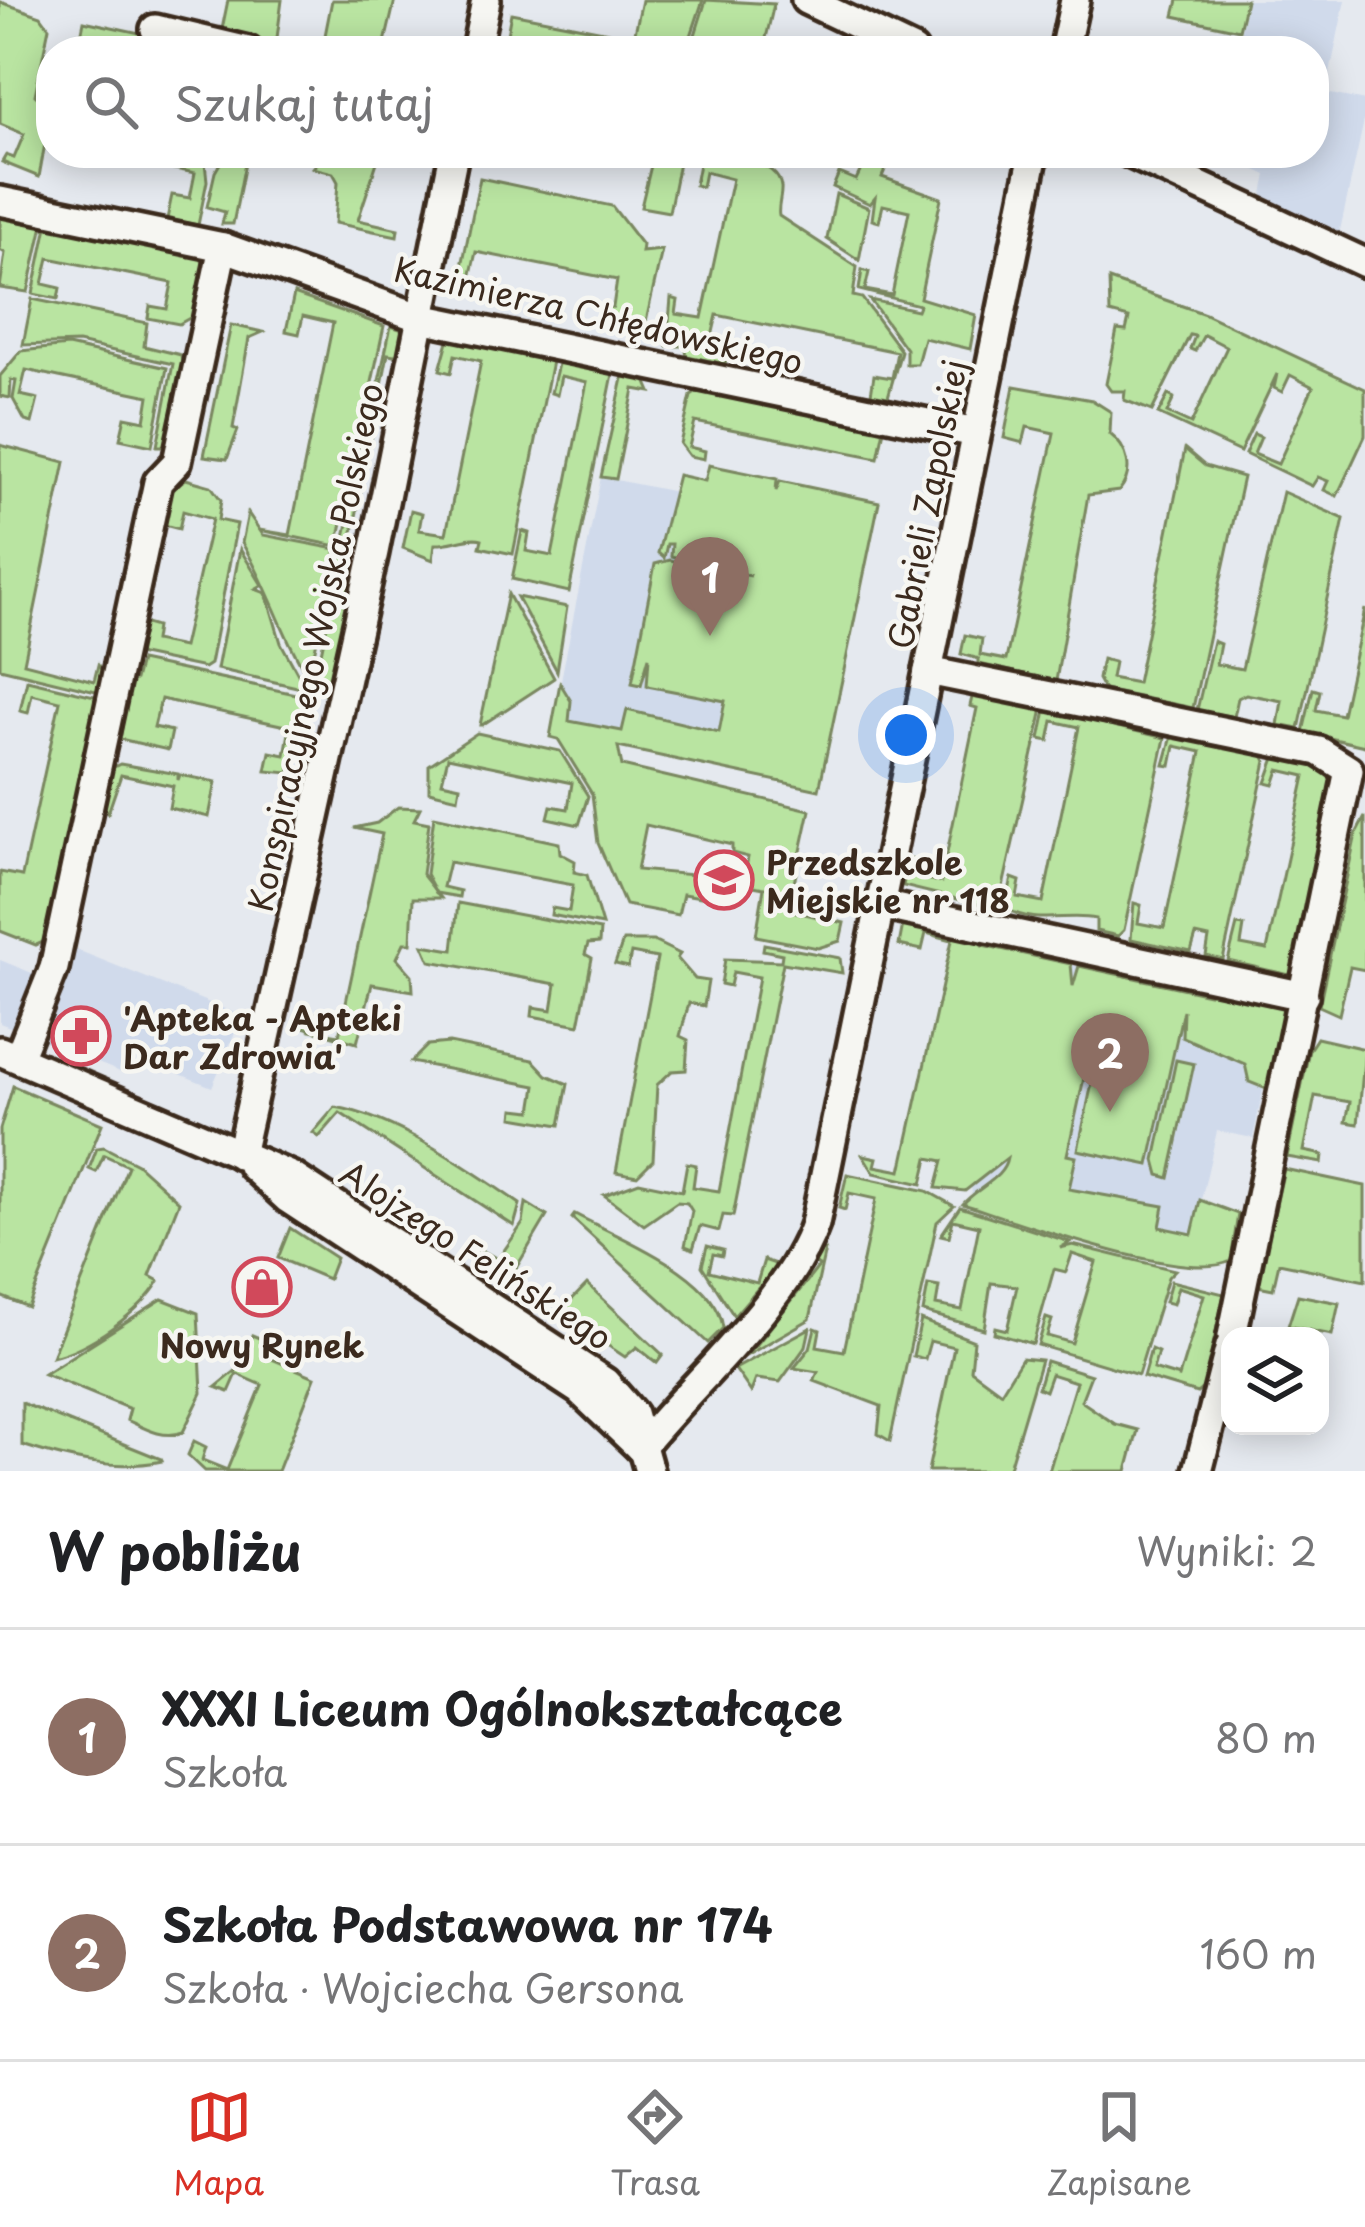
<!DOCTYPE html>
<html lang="pl">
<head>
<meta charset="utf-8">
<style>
	:root { --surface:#fff; --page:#f6f6f6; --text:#202124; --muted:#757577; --line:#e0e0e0; --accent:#d93025 }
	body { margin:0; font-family:"Playpen Sans",sans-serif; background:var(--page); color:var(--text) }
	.controls { position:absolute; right:36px; bottom:36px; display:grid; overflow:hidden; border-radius:24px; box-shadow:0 6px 30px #0003 }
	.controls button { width:108px; height:108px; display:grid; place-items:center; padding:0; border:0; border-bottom:3px solid var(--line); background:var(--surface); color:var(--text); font:60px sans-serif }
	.you { position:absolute; left:906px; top:735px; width:42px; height:42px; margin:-30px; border:9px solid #fff; border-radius:50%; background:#1a73e8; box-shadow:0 0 0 18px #1a73e833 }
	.badge { display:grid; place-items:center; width:78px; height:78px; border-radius:50%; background:var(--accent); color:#fff; font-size:39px; font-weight:700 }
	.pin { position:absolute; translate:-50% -99px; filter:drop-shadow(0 3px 6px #0008) }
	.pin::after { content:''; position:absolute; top:63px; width:42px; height:36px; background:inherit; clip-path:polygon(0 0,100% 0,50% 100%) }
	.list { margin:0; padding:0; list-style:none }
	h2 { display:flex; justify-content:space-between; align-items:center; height:156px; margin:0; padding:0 48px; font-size:51px }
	h2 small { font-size:39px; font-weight:400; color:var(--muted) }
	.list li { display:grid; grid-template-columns:78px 1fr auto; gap:36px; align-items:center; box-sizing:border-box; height:216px; padding:0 48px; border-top:3px solid var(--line) }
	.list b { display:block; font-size:45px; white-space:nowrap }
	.list p { margin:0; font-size:39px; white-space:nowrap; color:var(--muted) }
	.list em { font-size:39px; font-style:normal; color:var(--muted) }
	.icon { flex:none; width:66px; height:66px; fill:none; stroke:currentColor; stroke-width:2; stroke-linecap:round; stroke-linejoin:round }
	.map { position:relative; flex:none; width:1365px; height:1471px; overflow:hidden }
	.search { position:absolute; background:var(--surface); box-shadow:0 6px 30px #0003; left:36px; right:36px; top:36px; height:132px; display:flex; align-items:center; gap:30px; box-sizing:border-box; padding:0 42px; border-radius:48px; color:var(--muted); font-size:45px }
	.sheet { height:588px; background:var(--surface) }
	nav { display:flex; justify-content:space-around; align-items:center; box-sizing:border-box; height:168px; border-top:3px solid var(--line); background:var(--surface); font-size:33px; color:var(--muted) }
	nav a { display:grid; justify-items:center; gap:6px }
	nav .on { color:var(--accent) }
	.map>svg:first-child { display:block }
	.built { fill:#d0daeb }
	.green { fill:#b9e4a1; stroke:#7a8760; stroke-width:3 }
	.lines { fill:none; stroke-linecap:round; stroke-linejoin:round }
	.minor-casing { stroke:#3b2a1e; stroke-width:36 }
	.minor { stroke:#f6f6f2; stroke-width:27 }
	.labels { text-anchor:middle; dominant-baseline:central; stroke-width:9; stroke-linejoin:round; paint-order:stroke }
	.street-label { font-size:33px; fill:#3b2a1e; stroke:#f6f6f2 }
	.poi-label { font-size:33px; font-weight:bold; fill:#3b2a1e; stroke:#f6f6f2; text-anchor:start }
</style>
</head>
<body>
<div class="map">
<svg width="1365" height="1471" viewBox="0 0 1365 1471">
	<rect width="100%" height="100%" fill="#e5e9ef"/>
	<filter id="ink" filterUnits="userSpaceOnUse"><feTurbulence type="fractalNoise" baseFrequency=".00833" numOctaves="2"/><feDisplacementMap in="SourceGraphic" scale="24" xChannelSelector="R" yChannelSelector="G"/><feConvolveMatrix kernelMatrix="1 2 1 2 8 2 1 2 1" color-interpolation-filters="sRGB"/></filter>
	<g filter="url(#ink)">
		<g class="built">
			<path d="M1247,0h98l-19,93 39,8v15l-26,119 -77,-36 5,-24 -48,-22h95v-102h-77z"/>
			<path d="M601,477l270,54 -52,259 -268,-59z"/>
			<path d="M989,947l291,63 -27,128 -36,-7 -30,130 -213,-59 -15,-71z"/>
			<path d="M72,948l170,68 -30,71 -84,-34 -8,19 -120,-49v-63l57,23z"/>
		</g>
		<g class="green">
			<path d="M228,0h54l-5,38 -10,9 -47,-8z"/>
			<path d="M332,0h63l-12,51h-61z"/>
			<path d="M642,0h61l-17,51h-85l-79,-16 -5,16h-13l7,-38 123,24z"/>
			<path d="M706,0l68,4 -11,47h-73z"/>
			<path d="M1178,0h68l-7,30 -65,-14z"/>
			<path d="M0,2l41,14 8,11 -14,68 16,15 -12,67 -37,-15 4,-7 8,3 10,-24 -24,-10z"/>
			<path d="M84,21l93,20 -4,10 -43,-13 -5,13h-47z"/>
			<path d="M93,153h111l3,28 -9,44 -31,-6 5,-24 18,3 5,-25z"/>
			<path d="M226,153h21l-14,71h-11l3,-12 -18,-5 8,-35z"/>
			<path d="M326,153h54l-22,67 40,9 -1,7 -62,-13 3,-41 -5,-9 -20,-5z"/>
			<path d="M654,153h27l-12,59 -28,-5z"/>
			<path d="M701,153c20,0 77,6 80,34 1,9 -4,20 -2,29l78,51 -4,29 9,2 39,53 -13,46 -17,-3 3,-19 18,3 5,-26 -180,-37 -6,26 18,4 -4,19 -38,-8 -2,-10h-18l4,-48 7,2 -2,14 26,4 30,-139 -27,-7 -3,15 -7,-2z"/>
			<path d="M859,153h33l-10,24 59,21 -21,100 56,17 -6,34 -46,-11 -7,26h-11v-15l-36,-49 47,10 2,-5 -60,-15 3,-20 7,2 -4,18 27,5 17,-84 -26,-6 -4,17 -7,-2 3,-22 -5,6 -37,-17 6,-14 17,7 11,-23z"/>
			<path d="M480,178l132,28 30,39 -1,7 21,-2 -18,80 -19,-2 -28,-20 16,-1 4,-27 -141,-28 -6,26 -10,-2z"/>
			<path d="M836,194l33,14 -10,52 -32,-21z"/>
			<path d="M0,216l43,9 -15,67 -28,-4 5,-35 -5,-3z"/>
			<path d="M47,226l154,32 4,10 -10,47 -16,9 -31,-6 2,-12 17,3 5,-26 -123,-25 -6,26 17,4 -2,11 -25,-5z"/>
			<path d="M1109,280l96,34 160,75v47l-28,60 -13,-6 4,-9 -10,-4 -6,9 -67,-32 9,-20 7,3 -7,17 24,10 35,-77 -23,-12 -8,17 -8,-4 3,-14 -37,78 -82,-38 10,-19 6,3 -7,15 24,11 36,-77 -23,-12 -9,16 -5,-2 5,-13 -5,-1 -38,76 -28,-11 1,-9h-14l-5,-7 11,-54 9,1 3,-13 -19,-5z"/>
			<path d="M294,294l90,32 -47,220 -78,-16 31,5 43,-212 -30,-7 -4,18 -13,-3z"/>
			<path d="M32,299l115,24 -3,23 37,9 2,14 -18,77h-8l16,-82 -95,-21 -55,2z"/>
			<path d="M231,325l32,7 -14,6 -16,90 5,2 -11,29 -23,-3z"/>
			<path d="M391,326l12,4 -2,26 -13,-2 -38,193 -7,-1z"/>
			<path d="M449,337l103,24 -39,193 -33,-7 2,-8c-13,-4 -31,6 -47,5l-2,16 -30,-12 8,-38 11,3 -3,17 27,4 35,-173 -26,-6 -4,18 -11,-3z"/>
			<path d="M68,346l99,22 -15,78 -32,-7 5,-22 20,4 4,-25 -123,-26 -6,25 18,4 -6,24 -7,-2 -12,-22 3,-18 -5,-1 -1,18 -10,-2v-20l21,-25z"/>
			<path d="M559,360l54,14 -44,218 -57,-13 10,-48 7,2 -3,18 26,5 35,-174 -26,-6 -4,19 -6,-2z"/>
			<path d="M624,374l21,4 6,14 -17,-3 -18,90 -15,-2z"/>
			<path d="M1014,386l78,14 19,12 -1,22c18,14 25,38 9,57l-31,4 -32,186 -77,-17v-5l-18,-5 4,-19 17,4 -2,16 26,5 48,-227 -27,-6 -4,16 -19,-5z"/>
			<path d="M700,390l184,39 -6,29 -183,-36 -6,25 16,4 -1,8 -15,-3 -9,-12 11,-48z"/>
			<path d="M0,445l65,17 -41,201 70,18 4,-16 9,12 -3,16 -104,-25z"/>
			<path d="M1185,449l20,17 38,11 -50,231 -89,-18 -6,-11 4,-20 12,3 -3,16 26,5z"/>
			<path d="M709,465l68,14 -1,12 4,-10 99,21 -60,288 -201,-43 4,19 188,44 -22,100 56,13 -4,18 -22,7 -62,-12 8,-48 -21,-4 5,-27 -16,-4v-8l-86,-20 -9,45 68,6 -4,21 -18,-3 -5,21 -53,-10 -27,-62 -6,-49 -34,-55 -8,-2 10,-54 11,18 -2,20 53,10 5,-21 92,22 6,-31 -78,-15 2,-29 -8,28 -9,-2 23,-119 15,-4 81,16 -80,-20 1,-12h-5l-3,14 -6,-5 20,-78 27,6z"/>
			<path d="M186,479l25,7 10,14 -3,20 19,4 -27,140 -6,4 -67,-14 5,-31 14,4 -2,14 29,6 29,-128 -29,-8 -4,18 -15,-4 8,-37z"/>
			<path d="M1283,492l61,27 -45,210 -21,-4 4,-24 -36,-7 -8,4 -4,19 -37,-7 16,-69 7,3 -4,20 26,5z"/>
			<path d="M248,513l15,22 73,14 -27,129c-28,-44 -40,-91 -67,-135z"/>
			<path d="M240,549l22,36 -7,4 11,4 15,50 25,46 -89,-20z"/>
			<path d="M343,550l6,1 -6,28 10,9 -23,107 -17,-4z"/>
			<path d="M508,594l46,84 -72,47h-2z"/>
			<path d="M517,597l50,10 -10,64z"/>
			<path d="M1365,609v137l-62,-14 10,-43 7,2 -4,19 26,5z"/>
			<path d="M140,661l165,35 -16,77 -23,-2 4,-19 15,3 5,-28 -129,-28 -7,28 18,4 -4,19 -48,-11 10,-60 5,1z"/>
			<path d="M27,680l76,18 -56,242 -11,5 -36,-14v-59l22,4 38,-175 -28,-7 -4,19 -8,-2z"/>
			<path d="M973,693l70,16 -45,200 -95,-23 5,-27 9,1 -3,17 27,5 36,-174 -7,-2z"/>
			<path d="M1046,710l119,28 -41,192 -6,6 -22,-5v-12c-29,-7 -59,8 -91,-11l7,-30 8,3 -3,16 26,5 36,-175 -26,-6 -4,20 -9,-2z"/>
			<path d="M477,733l83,18 28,45 -9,29 -31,-7 3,-12 17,3 4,-26 -124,-26 -6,25 18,4 -2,12 -29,-7v-26z"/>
			<path d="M1172,736l91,19 3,6 -43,199 -17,-4 3,-18 -13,-3 -5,17 -60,-13 3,-36 7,2 -3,18 26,5 37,-176 -26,-6 -4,20 -7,-1z"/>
			<path d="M1275,758l43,8 15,16 -39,194 -66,-15 9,-36 7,1 -3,19 26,5 38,-174 -26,-6 -5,15 -8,-2z"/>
			<path d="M120,764l58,10v6l2,-5 36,7 -7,35 -40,-9 4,-22 -52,-11 -13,38 -5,-8 9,-37z"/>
			<path d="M398,807l22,1 -6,12 15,3 -7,51 19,24h-28l-2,45h-7l-7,15 15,17 1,16 -41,-7 -15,59 -54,-16 3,-16 8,2 -3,17 28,5 43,-201 -28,-6 23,-5z"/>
			<path d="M434,816l125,27 1,10 15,8 -1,11 13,3 15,50 -51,-10 1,-7 17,3 4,-26 -124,-23 -6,25 17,4 -1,6 -23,-4 -10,-19z"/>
			<path d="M1365,817v153l-15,-3 -11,48 -20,-9 37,-172z"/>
			<path d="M458,903l142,27 -1,13 -11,1 -3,10 7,4 -13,67 -47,-9 1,-9 19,3 4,-26 -126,-23 -7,-16 30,5z"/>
			<path d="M905,914l69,14 8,17 89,19 2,22 6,-20 130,28 8,-12 70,19 -18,89 -20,-8 -4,-18 -63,-27 1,-27 -34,155 -71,-15 28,-134 -9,3 -30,136 9,2 -7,32 95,17 -4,21 32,7 8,-34 38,14 -7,47c-46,23 -215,-40 -268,-57 14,-17 41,-25 44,-46l-42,33 -29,-3 7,-27 -15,-3 -6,26 -48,-11 -11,-18 14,3 -2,8 26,5 51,-231 -26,-7 -4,17 -23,-5z"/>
			<path d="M623,941h30l27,13 -3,4 18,21 13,2 -4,25 -15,-3 -9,33 8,4 -2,30 -14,1 -15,14 -4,75 -16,16 -21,-4 41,-214 -26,-5 -3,14 -13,-3z"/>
			<path d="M764,944l76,14 2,15 -59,-10 -50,253 -10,-1 -4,16 -19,-5 -7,23 -8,-3 7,-35 -5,-8 -10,-1 -33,23 -40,-30 35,-13 43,9 5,-28 9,2 -3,22 26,4 40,-214 -26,-5 -3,14 -9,-2 4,-25 56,2 1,-7 -19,-4z"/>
			<path d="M1317,1038l48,11 -7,75 -12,-2 4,-20 -35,-6 -11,55 19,4 -1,8 -35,-6 22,-107z"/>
			<path d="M449,1043l84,17 14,15 21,9 -8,41 -47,-8 1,-8 18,2 4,-25 -125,-24 17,-17z"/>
			<path d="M1176,1060l18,4 -25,114 -10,-3 -4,-15z"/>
			<path d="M13,1086l89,38 -74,183 -28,-11v-167z"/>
			<path d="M335,1107c58,9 138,64 185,97l-6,22 -174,-113 -21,24 -6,-4z"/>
			<path d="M104,1147l33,17 42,38 -29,74 9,5c-18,31 -71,68 -107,76l76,-191 -24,-11 -8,17 -7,-3 8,-21z"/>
			<path d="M1284,1169l81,17v95l-86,-18 -6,26 -15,-3z"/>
			<path d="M847,1174l80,17 27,15 -17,16 -47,219 -12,-7 3,-28 -67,-25 4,-9 -24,-4 16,-20 5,-20 5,2 -3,16 27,5 32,-152 -27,-6 -4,17 -6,-2z"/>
			<path d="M526,1203l21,13 -38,64 -37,-24 9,-6 17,9 25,-36z"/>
			<path d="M960,1207l110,35 -10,6 13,-3 102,25 -7,7 -30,98 -100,-30 8,-27 6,2 -5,16 25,7 24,-81 -24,-8 -6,18 -12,-3 -21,75 -39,-11 1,-6 12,3 10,-44 -26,-3 -7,46 -61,-17 5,-27 11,2 -3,18 26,5 17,-84 -26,-6 -4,17 -8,-2z"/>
			<path d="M575,1214c42,23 142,60 148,114l-15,15 -136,-125z"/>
			<path d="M290,1228l46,30 -8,21 -50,-21z"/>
			<path d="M707,1246l16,4 -1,6 -9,-2 -4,17 48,12 7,-23 14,5 -44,51 -32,-50z"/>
			<path d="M814,1248l11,2 -15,69 -78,45 13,-25 10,8 64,-81 -10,-7z"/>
			<path d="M1171,1281l53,13 -20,93 -7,6 -54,-16 8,-28 7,3 -5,17 26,8 25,-82 -26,-8 -5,17 -8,-2z"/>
			<path d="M587,1284l76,71 -6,8 -20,-16 -12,10 -66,-44z"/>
			<path d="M1298,1295l41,8 -7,32 -44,-9z"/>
			<path d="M162,1299l36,14 4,80 -19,39c-19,8 -39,-4 -56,-12l3,-11 -86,-35z"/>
			<path d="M921,1320l53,21 -3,29 30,22 21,-34 19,2 -33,111h-80l26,-124 -24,-6 -5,18 -12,-3z"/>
			<path d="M810,1328l-4,18 -26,36 -24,-3 -5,13 -16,-23z"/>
			<path d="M252,1335l12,5 8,19 43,18 -37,94h-73l-17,-16 6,-14 12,6 -4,13 25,10 35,-85 -25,-11 -8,18 -13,-5 22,-18z"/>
			<path d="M1046,1361l45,14 -10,26 34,23 23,6 -11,41h-78l27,-89 -25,-8 -6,17 -7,-3z"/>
			<path d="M22,1403l139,56 1,2c-48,10 -93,-1 -140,-16z"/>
		</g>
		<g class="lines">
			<defs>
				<g id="minor">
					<path d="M806,0l107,51"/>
					<path d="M155,29l93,22"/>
					<path d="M476,51l10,-51"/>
					<path d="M1064,51l11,-51"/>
					<path d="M1129,153l236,110"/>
					<path d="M0,201l223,46 198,71 555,115"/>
					<path d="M928,671l391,80 30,19 -117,566"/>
					<path d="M881,905l423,91"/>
					<path d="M0,1051l293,126 312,205 28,32 16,57"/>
					<path d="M18,1058l36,-90 104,-486 19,-20 46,-215"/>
					<path d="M240,1155l134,-603 80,-399"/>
					<path d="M252,1166l36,33 291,191 61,58"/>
					<path d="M640,1448c52,-65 149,-148 175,-224l219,-1071"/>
					<path d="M1198,1471l32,-125"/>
				</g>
			</defs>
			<use href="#minor" class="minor-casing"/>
			<use href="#minor" class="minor"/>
		</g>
	</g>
	<defs>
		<symbol id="school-ring" viewBox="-11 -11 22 22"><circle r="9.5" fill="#f6f6f2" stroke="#d1495b" stroke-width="1.5"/><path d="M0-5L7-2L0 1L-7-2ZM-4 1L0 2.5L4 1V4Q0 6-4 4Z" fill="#d1495b"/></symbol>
		<symbol id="pharmacy-ring" viewBox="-11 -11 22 22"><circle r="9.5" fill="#f6f6f2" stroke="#d1495b" stroke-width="1.5"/><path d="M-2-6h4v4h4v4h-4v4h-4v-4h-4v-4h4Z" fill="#d1495b"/></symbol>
		<symbol id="shop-ring" viewBox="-11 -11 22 22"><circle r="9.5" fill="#f6f6f2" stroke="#d1495b" stroke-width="1.5"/><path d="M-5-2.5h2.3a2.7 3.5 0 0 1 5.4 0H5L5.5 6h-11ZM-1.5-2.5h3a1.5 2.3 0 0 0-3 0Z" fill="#d1495b"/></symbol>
	</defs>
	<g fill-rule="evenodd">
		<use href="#school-ring" x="691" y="847" width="66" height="66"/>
		<use href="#pharmacy-ring" x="48" y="1003" width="66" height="66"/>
		<use href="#shop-ring" x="229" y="1254" width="66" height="66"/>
	</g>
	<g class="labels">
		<g class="street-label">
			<text transform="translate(599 314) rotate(13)">Kazimierza Chłędowskiego</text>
			<text transform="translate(926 504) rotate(-79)">Gabrieli Zapolskiej</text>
			<text transform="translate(314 647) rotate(-78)">Konspiracyjnego Wojska Polskiego</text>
			<text transform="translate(477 1254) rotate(33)">Alojzego Felińskiego</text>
		</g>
		<g class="poi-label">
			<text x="766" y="861">Przedszkole<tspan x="766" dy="38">Miejskie nr 118</tspan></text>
			<text x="123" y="1017">'Apteka - Apteki<tspan x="123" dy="38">Dar Zdrowia'</tspan></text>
			<text x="262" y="1344" text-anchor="middle">Nowy Rynek</text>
		</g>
	</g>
</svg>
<div class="controls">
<button><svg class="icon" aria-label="layers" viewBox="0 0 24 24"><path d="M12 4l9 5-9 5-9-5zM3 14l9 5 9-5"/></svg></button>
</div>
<div class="you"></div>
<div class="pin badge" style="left:710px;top:636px;background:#8d6e63">1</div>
<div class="pin badge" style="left:1110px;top:1112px;background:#8d6e63">2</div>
<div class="search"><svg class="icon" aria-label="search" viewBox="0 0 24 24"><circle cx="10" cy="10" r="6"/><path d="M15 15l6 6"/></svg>Szukaj tutaj</div>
</div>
<section class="sheet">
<h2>W pobliżu<small>Wyniki: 2</small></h2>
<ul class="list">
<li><span class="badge" style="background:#8d6e63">1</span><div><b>XXXI Liceum Ogólnokształcące</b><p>Szkoła</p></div><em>80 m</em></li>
<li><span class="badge" style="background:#8d6e63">2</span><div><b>Szkoła Podstawowa nr 174</b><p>Szkoła · Wojciecha Gersona</p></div><em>160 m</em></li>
</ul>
</section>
<nav>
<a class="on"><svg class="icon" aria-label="map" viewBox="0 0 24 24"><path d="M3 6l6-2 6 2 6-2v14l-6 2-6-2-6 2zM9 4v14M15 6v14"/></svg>Mapa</a>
<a><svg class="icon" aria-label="directions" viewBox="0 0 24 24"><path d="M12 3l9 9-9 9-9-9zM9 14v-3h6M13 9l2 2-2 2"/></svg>Trasa</a>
<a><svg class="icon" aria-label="saved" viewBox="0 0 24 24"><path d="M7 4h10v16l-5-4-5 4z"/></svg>Zapisane</a>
</nav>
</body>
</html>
